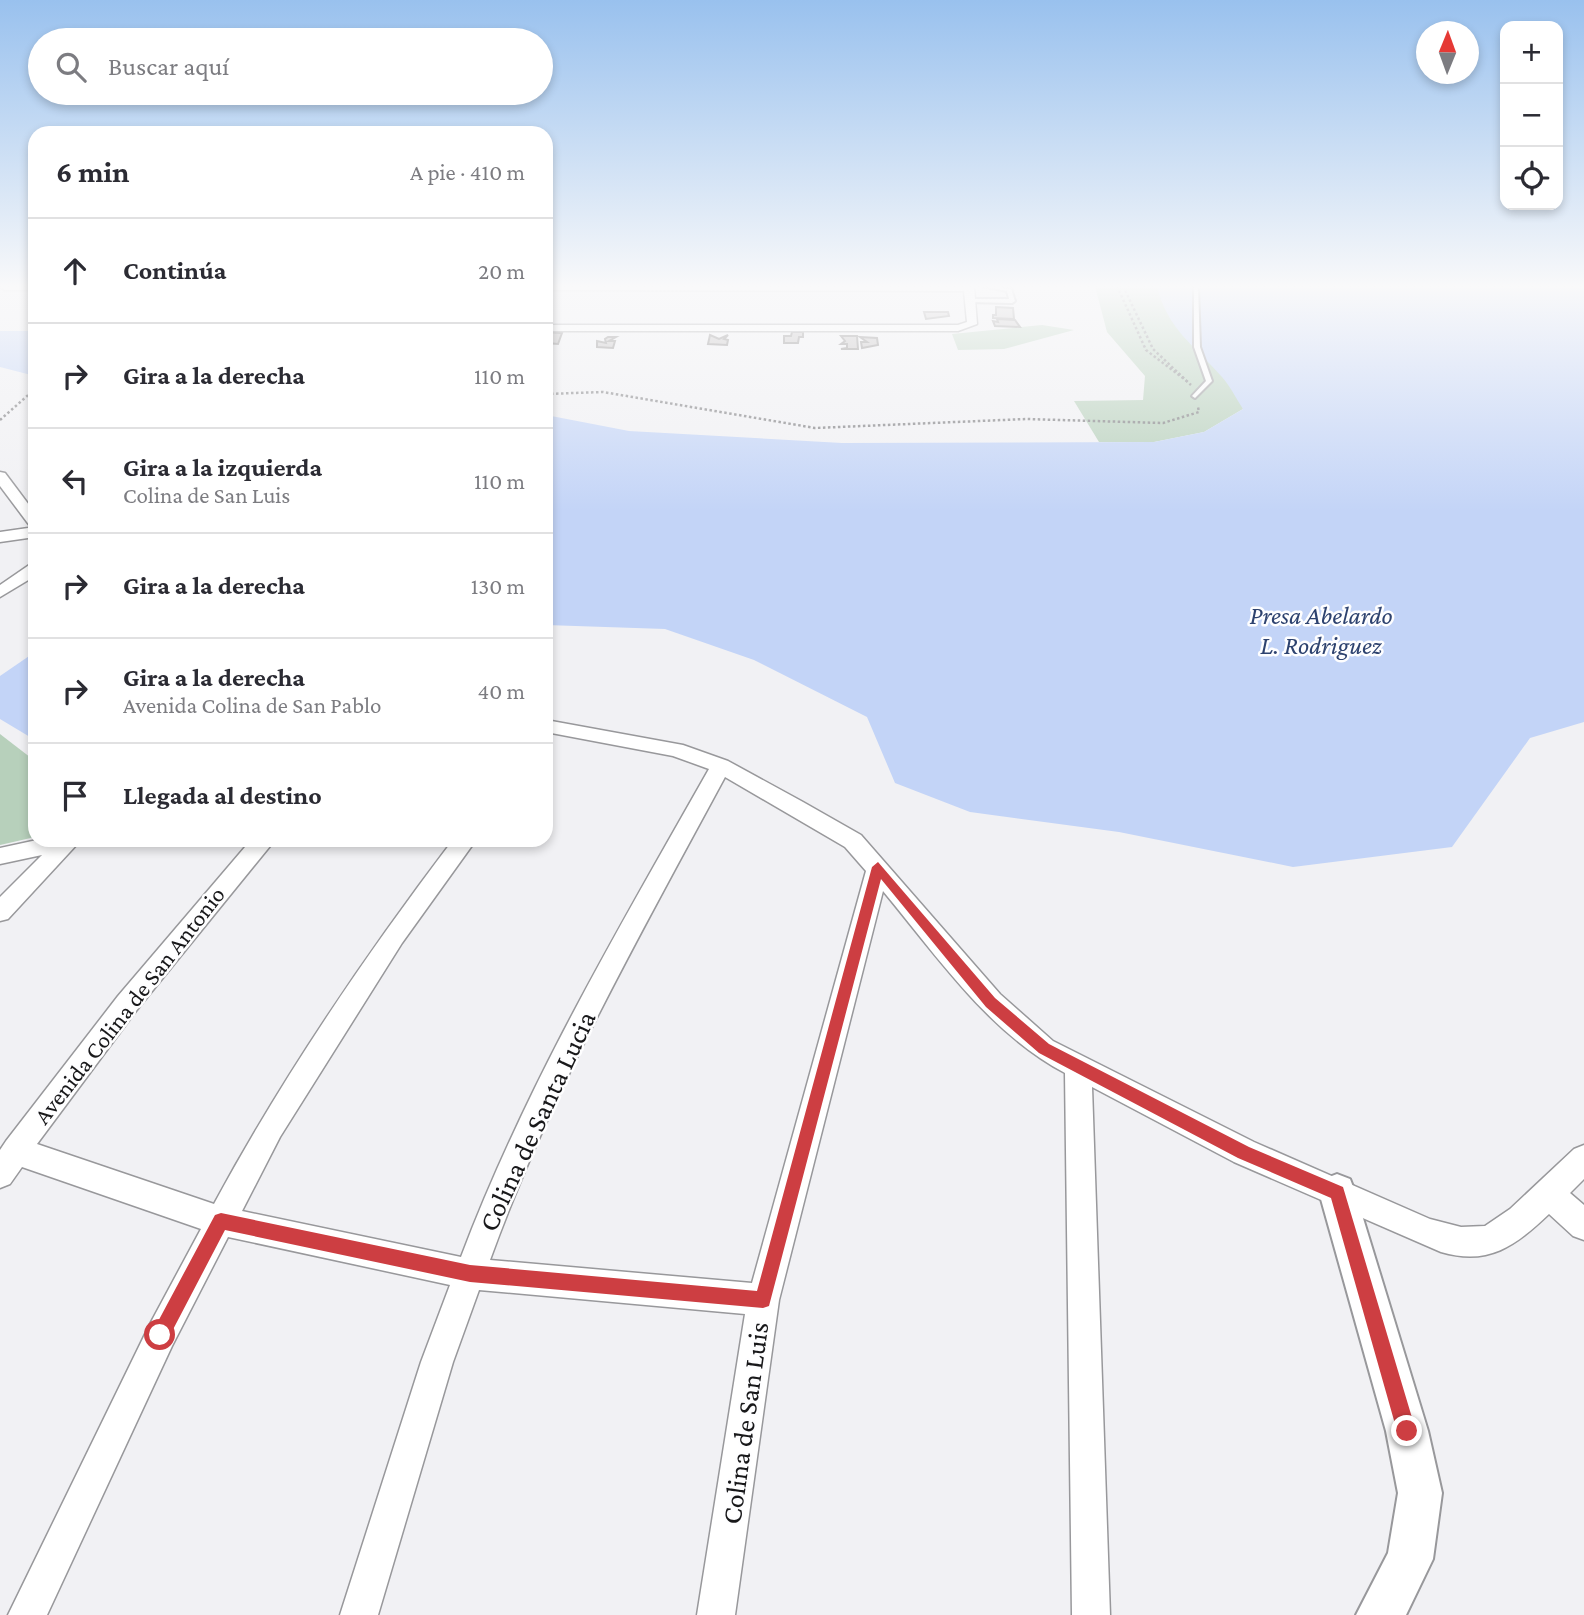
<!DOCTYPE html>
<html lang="es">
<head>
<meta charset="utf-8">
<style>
	:root { --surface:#fff; --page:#f2f2f3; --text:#2b2b33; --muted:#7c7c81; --line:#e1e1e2 }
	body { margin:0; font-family:"Crimson Pro",serif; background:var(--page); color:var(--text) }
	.controls { position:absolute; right:21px; top:21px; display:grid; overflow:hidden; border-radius:14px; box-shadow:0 4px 10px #0003 }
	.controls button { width:63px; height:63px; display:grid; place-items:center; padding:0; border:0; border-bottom:2px solid var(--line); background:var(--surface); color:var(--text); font:35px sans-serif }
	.compass { position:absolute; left:1416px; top:21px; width:63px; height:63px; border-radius:50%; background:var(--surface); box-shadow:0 4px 10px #0003; rotate:1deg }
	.stop { position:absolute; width:21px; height:21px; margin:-16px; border:5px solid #cd3e42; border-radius:50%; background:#fff }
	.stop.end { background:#cd3e42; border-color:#fff; box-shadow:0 2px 7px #0008 }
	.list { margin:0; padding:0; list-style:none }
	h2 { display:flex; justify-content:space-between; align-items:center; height:91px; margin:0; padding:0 28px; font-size:30px }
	h2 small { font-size:23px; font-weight:400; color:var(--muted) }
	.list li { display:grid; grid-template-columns:46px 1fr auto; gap:21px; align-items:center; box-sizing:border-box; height:105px; padding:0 28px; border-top:2px solid var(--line) }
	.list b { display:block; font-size:26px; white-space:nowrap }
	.list p { margin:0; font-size:23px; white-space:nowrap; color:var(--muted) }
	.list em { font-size:23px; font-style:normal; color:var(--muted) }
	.icon { flex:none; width:38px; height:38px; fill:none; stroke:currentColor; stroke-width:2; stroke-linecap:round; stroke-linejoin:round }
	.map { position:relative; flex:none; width:1584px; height:1615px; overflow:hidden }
	.search { position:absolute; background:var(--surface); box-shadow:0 4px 10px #0003; left:28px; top:28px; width:525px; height:77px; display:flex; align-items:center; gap:18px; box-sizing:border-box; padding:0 24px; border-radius:38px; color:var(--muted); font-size:26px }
	.panel { position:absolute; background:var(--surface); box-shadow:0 4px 10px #0003; left:28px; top:126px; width:525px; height:721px; border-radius:21px }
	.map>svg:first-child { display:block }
	.green { fill:#b7d0bb }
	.water { fill:#c3d4f7 }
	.building { fill:#b9b5b5; stroke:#6f6c6b; stroke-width:2 }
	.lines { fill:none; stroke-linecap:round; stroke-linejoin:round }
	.service-casing { stroke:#98989b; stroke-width:4 }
	.minor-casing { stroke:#98989b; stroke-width:3 }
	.tertiary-casing { stroke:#98989b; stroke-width:4 }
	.path { stroke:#7e7e81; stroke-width:2.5; stroke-dasharray:2.5 2.5; stroke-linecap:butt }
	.service { fill:#fff; fill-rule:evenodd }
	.minor { fill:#fff; fill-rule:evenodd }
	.tertiary { fill:#fff; fill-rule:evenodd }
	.route { fill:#cd3e42 }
	.labels { text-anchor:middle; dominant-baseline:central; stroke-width:5; stroke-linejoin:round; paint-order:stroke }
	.street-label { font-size:24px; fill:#18181a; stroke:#fefeff }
	.water-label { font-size:26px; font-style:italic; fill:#2d426f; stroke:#fefeff }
	.near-street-label { font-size:28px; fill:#18181a; stroke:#fefeff }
</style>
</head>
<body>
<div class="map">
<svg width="1584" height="1615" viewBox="0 0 1584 1615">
	<rect width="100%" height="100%" fill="#f1f1f4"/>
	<g class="green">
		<path d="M1095,286h122l26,123 -39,23 -50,10h-55l-25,-41 69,-1 2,-24 -38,-44z"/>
		<path d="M1042,325l32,5 -70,19 -46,1 -6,-16z"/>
		<path d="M0,734l35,27v76l-35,8z"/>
	</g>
	<g class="water">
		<path d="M1157,286h427v436l-54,16 -78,109 -159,20 -174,-35 -149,-20 -75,-29 -28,-66 -113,-57 -89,-31 -119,-4v-210l83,16 213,12 312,-1 50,-10 39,-23c-7,-11 -13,-23 -21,-32 -28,-32 -55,-48 -65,-91z"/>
		<path d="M0,331h35v45l-35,-9z"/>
		<path d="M35,652v88l-35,-21v-43z"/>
	</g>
	<g class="building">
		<path d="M996,307l17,1 1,11 -21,-1v-3h3z"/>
		<path d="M924,312h24l1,4 -23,3z"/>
		<path d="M997,319l18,1 5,7 -25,-1 -2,-5 5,1z"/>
		<path d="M546,332l16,1 -4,11 -12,-1z"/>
		<path d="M792,332h11v5h-4l-1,6h-14v-7h7z"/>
		<path d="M710,335l9,4 9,-4 -4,4 4,1 -1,5 -19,-1z"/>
		<path d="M841,336h16l1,13h-17l6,-1v-4h-6l4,-3z"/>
		<path d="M608,337h8l-7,4h6l-2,7 -16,-1v-6l9,2 -1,-4z"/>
		<path d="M860,337l17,1 1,7 -16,3 -1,-6h6z"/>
	</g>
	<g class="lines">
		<defs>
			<g id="service">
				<path d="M982,286l29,3 4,12 -3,2 -44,-1 2,-3h39l-2,-8z"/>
				<path d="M1194,286h4l2,61 12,34 -17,17 -3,-2 14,-15 -12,-34z"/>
			</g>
			<g id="minor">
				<path d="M0,286h35v4h-31z"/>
				<path d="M546,286h428l3,38 -19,7h-412v-6h412l9,-3 -3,-31 -418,-1z"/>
				<path d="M0,472l5,1 30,40v24l-35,5v-10l35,-5 -5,-1 -30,-40z"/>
				<path d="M35,561v15l-35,21v-12z"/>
				<path d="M546,720l137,25 45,16 75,41 58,33 139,159 53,47 201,101 176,77 31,8 24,-1 25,-17 64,-60 10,-4v34l-14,14 14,12v35l-11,-4 -24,-22c-34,32 -60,52 -108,38l-207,-90 -142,-75 18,528h-38l-7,-542c-76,-40 -128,-117 -182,-182l-104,409 -44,315h-38l48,-301 -266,-24 -26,72 -75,253h-38l81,-253 29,-77 -222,-48 -56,109 -125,269h-39l142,-291 51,-95 -179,-62 -12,17 -10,4v-38l6,-9 112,-145 133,-156h24l-139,171 -99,133 177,60c69,-128 151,-248 239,-364h23l-74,103 -122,194 -38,74 219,46c65,-172 158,-329 248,-488l-36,-13 -127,-24zM725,777l120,70 21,24 -114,412 -262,-23c61,-169 150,-325 235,-483z"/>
				<path d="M37,840h44l-73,79 -8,2v-24l42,-42 -42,9v-16z"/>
			</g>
			<path id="tertiary" d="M1337,1174l13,5 5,13 73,239 14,62 -9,66 -27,56h-50l32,-62 10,-60 -12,-62 -67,-239 5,-13z"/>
		</defs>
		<use href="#service" class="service-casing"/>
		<use href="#minor" class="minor-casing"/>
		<use href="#tertiary" class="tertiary-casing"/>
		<g class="path">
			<path d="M1117,286l29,64 42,32"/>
			<path d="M1123,286l30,63 38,36"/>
			<path d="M546,394l57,-2 212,36 211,-9 137,4 36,-11 -1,-5"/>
			<path d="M0,420l35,-31"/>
		</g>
		<use href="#service" class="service"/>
		<use href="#minor" class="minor"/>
		<use href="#tertiary" class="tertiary"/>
	</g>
	<linearGradient id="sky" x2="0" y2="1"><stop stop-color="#99c1ee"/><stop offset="0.56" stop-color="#f9f9fa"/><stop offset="1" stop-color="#f9f9fa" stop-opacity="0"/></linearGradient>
	<rect width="1584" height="512" fill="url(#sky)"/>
	<path class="route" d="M878,862l117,136 54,46 200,103 94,40 73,244 -3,7 -6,2 -7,-2 -3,-7 -66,-233 -93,-40 -199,-105 -53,-46 -105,-128 -112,427 -6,2 -293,-26 -245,-52 -58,111 -7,2 -6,-2 -2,-6 2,-6 61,-114 6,-2 249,52 287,26 115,-424z"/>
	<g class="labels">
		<g class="street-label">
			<text transform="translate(129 1005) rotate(-52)">Avenida Colina de San Antonio</text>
		</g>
		<g class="water-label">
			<text x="1321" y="615">Presa Abelardo<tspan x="1321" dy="30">L. Rodriguez</tspan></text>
		</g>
		<g class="near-street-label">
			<text transform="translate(537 1121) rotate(-65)">Colina de Santa Lucia</text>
			<text transform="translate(745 1423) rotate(-82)">Colina de San Luis</text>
		</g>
	</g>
</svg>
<div class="controls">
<button>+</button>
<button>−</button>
<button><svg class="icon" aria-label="locate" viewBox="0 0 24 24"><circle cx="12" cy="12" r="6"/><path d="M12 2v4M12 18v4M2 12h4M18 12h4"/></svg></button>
</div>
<svg class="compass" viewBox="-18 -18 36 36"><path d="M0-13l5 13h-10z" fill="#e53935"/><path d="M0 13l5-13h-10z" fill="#7c7c81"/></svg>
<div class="stop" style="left:160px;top:1335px"></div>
<div class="stop end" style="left:1407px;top:1431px"></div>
<div class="search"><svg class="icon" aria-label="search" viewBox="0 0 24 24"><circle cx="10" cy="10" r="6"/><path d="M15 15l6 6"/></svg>Buscar aquí</div>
<section class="panel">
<h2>6 min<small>A pie · 410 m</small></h2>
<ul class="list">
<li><svg class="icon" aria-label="ahead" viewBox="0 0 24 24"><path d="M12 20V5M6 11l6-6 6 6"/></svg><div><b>Continúa</b></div><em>20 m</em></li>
<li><svg class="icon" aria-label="right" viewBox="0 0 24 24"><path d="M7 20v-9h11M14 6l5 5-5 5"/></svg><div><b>Gira a la derecha</b></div><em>110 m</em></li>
<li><svg class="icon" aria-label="left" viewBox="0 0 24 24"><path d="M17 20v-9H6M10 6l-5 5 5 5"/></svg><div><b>Gira a la izquierda</b><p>Colina de San Luis</p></div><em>110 m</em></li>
<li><svg class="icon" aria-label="right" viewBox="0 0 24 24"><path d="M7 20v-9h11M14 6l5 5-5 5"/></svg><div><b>Gira a la derecha</b></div><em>130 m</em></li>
<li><svg class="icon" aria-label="right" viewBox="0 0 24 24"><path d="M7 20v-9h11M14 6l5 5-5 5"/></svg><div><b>Gira a la derecha</b><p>Avenida Colina de San Pablo</p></div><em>40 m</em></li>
<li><svg class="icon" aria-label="arrive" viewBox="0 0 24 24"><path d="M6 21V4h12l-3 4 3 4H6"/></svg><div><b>Llegada al destino</b></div></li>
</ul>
</section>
</div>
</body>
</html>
